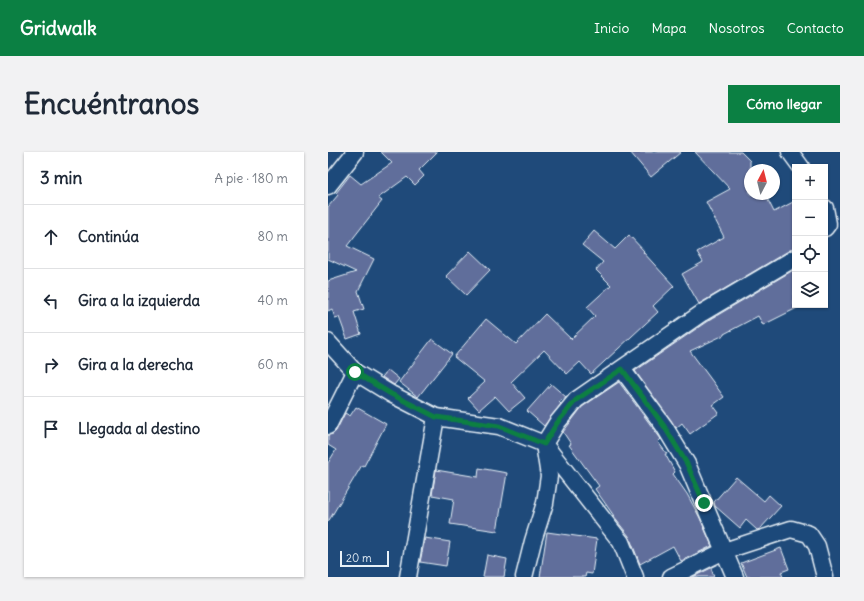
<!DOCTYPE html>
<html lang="es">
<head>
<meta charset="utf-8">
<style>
	:root { --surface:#fff; --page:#f2f2f3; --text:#1f2937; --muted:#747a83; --line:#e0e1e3; --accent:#0b8043 }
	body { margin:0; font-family:Delius,sans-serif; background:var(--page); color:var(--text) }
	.controls { position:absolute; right:12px; top:12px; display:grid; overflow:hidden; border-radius:0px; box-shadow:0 1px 3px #0004 }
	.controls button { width:36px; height:36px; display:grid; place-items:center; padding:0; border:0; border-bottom:1px solid var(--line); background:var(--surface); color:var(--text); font:20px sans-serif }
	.compass { position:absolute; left:416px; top:12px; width:36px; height:36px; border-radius:50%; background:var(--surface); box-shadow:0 1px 3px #0004; rotate:7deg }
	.scale { position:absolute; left:12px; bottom:10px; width:49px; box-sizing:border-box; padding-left:4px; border:2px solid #e8f1f8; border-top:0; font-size:11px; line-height:14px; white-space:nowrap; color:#e8f1f8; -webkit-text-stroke:3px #1f4a7a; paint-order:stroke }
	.stop { position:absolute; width:12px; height:12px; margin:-9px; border:3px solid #0b8043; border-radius:50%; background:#fff }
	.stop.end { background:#0b8043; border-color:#fff; box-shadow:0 1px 4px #0008 }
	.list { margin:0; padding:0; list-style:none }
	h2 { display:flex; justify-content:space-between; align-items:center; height:52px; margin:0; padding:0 16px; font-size:17px }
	h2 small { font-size:13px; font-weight:400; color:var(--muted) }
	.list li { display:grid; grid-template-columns:26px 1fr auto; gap:12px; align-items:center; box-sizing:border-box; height:64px; padding:0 16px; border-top:1px solid var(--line) }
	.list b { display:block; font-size:15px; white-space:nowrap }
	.list em { font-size:13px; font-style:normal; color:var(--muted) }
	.icon { flex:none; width:22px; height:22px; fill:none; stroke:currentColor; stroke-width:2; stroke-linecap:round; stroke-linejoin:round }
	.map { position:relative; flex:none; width:512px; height:425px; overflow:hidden; border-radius:0px }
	header { display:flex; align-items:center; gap:24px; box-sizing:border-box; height:56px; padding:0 20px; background:var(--accent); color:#fff }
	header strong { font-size:19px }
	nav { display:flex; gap:22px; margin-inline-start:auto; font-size:14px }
	.intro { display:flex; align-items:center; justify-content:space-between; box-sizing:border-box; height:96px; padding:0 24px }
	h1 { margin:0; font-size:28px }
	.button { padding:10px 18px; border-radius:0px; background:var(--accent); color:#fff; font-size:14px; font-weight:700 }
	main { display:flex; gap:24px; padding:0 24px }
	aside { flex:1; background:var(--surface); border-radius:0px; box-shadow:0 1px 3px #0004 }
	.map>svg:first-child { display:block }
	.building { fill:#606e9b; stroke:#e8f1f8 }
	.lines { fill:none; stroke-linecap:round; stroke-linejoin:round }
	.street-casing { stroke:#e8f1f8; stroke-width:19 }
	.street { stroke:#1f4a7a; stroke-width:16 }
	.route { stroke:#0b8043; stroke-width:5 }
</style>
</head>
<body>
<header>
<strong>Gridwalk</strong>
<nav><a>Inicio</a><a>Mapa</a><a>Nosotros</a><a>Contacto</a></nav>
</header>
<div class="intro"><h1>Encuéntranos</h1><a class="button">Cómo llegar</a></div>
<main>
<aside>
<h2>3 min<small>A pie · 180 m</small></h2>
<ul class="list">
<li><svg class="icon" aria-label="ahead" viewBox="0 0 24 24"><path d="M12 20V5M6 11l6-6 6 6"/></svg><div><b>Continúa</b></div><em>80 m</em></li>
<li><svg class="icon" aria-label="left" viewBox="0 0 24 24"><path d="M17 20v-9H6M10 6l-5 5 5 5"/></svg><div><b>Gira a la izquierda</b></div><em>40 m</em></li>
<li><svg class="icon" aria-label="right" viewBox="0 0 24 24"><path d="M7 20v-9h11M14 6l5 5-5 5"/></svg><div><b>Gira a la derecha</b></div><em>60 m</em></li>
<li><svg class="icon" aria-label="arrive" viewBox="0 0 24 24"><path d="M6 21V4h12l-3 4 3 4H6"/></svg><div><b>Llegada al destino</b></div></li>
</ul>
</aside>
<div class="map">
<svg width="512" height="425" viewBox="0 0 512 425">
	<rect width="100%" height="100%" fill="#1f4a7a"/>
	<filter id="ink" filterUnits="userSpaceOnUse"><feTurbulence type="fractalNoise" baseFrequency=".025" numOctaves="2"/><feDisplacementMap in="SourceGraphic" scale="8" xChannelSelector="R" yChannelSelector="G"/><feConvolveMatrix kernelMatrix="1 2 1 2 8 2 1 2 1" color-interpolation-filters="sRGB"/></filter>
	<g filter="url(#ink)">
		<g class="building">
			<path d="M53,0h56l-18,18 5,6 -9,9 -8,-8 -29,21 4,3 -35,45 27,13 -16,32 6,18 -10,3 7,22 -14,5 -8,-22 -4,1 -3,-9 -4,2v-30l28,-9 -28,-13v-52l10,-12 -2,-2 14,-18 11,9 31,-21z"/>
			<path d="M302,0h51l-30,25z"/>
			<path d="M367,0h46l9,9v33h15l9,18 21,-11v48l-5,1 -91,54 -17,-30 21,-12 -6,-10 27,-15 -18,-35 24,-13z"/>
			<path d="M266,79l21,18 14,-14 15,16 -1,1 31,34 -21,20 5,6 -67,62 -11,-12 -13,12 -23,-24 -33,32 14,16 -16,13 -14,-15 -16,14 -11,-12 17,-16 -31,-25 32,-38 30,25 29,-30 26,25 24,-23 -8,-9 24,-22 -15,-15 7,-8 -21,-17z"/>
			<path d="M142,99l20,19 -24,25 -20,-19z"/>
			<path d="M467,117l-1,36h9l-40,20 -5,-9 -34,18v1l-34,16 34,46 -11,8 6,8 -29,21 -8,-11 -6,5 -41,-57 71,-49z"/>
			<path d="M104,187l20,15 -34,43 -19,-15z"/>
			<path d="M60,218l11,9 -5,6 -12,-8z"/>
			<path d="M291,230l42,57 -3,3 9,12h-2l10,18 -2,2 14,20 13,24 12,28 -31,15 -8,-15 -33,18 -11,-28 -16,-20h1l-19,-27 4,-3 -30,-41 2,-1 -8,-12 19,-25z"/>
			<path d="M223,232l15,13 -7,5 2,2 -17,22 -17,-15z"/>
			<path d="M28,255l30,17 -22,42 -2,-1 -34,57v-59l8,-13 -8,-5v-10l5,-1 3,-3 9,-18 5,3z"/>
			<path d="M151,316l28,5 -10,58 -47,-7 4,-25 -22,-4 4,-25 42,7z"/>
			<path d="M408,325l28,24 5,-6 12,11 -21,23 -3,1 -11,-10 -6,8 -25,-22 -1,-4z"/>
			<path d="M219,380l50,7 -5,35 -6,-1 -1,4h-45z"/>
			<path d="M97,386l25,4 -4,24 -26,-4z"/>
			<path d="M453,396l8,21 -8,3 2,5h-36l-6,-14z"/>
			<path d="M159,403l20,4 -3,18h-21z"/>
			<path d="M383,416l3,9h-21z"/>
		</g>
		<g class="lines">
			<defs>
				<g id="street">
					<path d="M462,0l11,15"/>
					<path d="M0,34l27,-34"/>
					<path d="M497,56l3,16 -3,4"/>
					<path d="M0,190l27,30 36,22 45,23 63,9 45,18 77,98 14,35"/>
					<path d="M294,217l42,57 23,38 48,113"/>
					<path d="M0,274l27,-54"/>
					<path d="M80,425l28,-160"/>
					<path d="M196,425l9,-36 12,-38 4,-27 -5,-32 13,-21 19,-23 126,-87 93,-55"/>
					<path d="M343,425l53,-26 67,-22 18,5 8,12 8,31"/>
				</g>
			</defs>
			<use href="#street" class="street-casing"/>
			<use href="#street" class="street"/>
		</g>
	</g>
	<g class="lines" filter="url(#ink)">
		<path class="route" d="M27,220l36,22 45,23 63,9 45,18 13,-21 19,-23 46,-31 42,57 23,38 17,39"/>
	</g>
</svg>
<div class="controls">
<button>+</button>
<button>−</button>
<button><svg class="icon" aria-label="locate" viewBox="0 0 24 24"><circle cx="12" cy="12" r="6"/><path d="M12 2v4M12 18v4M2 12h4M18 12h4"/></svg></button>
<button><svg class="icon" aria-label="layers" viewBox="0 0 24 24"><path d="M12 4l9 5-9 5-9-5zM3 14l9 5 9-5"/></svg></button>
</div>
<svg class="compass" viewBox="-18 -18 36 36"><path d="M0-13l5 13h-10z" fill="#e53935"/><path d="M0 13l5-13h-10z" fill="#747a83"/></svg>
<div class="scale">20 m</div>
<div class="stop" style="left:27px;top:220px"></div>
<div class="stop end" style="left:376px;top:351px"></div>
</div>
</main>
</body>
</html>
